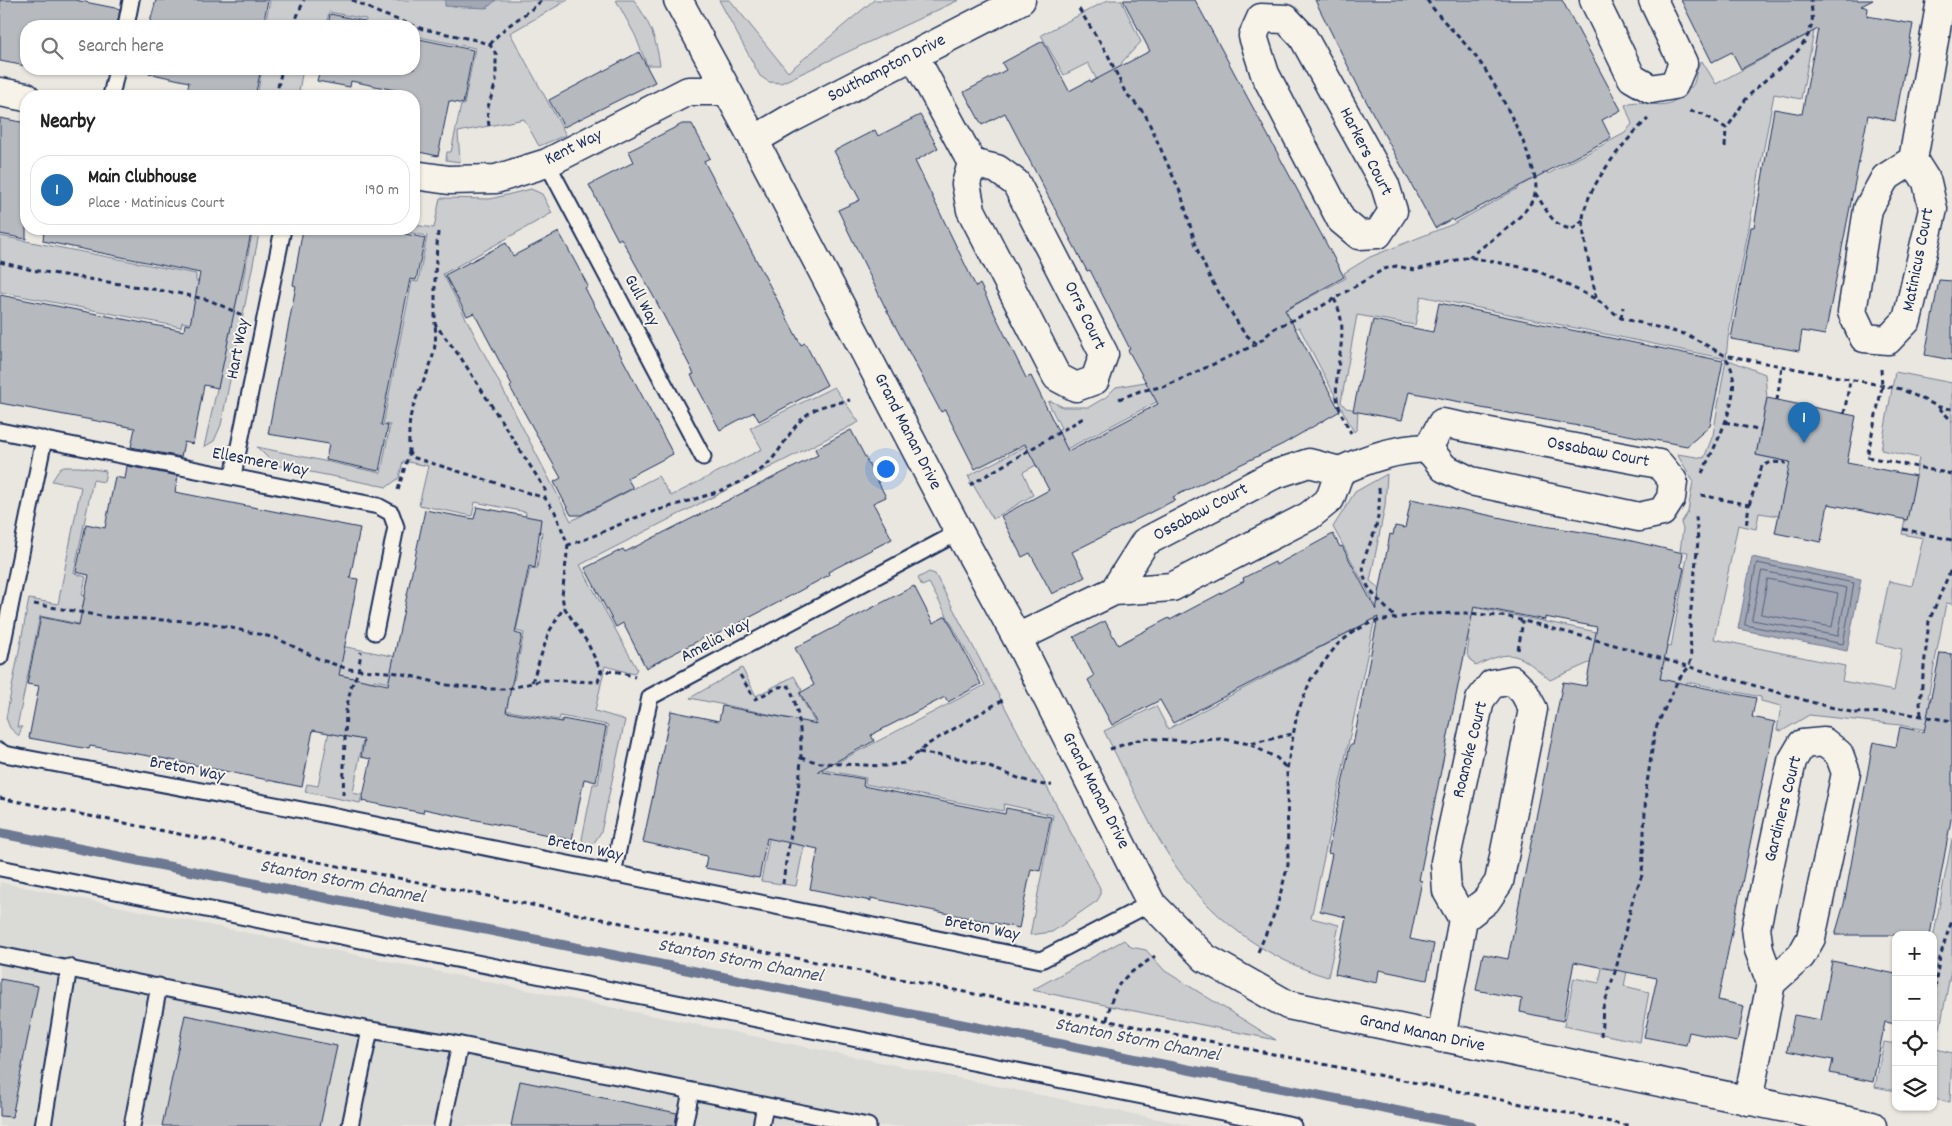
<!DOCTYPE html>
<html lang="en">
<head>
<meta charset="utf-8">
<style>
	:root { --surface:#fff; --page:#f2f2f2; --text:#222; --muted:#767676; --line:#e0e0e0; --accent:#1f6fb2 }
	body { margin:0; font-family:Dekko,sans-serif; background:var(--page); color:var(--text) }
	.controls { position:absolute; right:15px; bottom:15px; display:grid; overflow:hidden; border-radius:10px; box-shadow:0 1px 4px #0004 }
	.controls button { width:45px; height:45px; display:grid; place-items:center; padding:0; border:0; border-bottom:1px solid var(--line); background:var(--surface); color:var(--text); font:25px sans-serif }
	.you { position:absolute; left:885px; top:468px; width:18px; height:18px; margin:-12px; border:4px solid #fff; border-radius:50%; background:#1a73e8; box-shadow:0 0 0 8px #1a73e833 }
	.badge { display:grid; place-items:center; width:32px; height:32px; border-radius:50%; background:var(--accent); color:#fff; font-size:16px; font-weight:700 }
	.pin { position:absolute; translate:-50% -41px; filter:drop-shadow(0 1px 2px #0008) }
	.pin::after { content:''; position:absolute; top:26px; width:18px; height:15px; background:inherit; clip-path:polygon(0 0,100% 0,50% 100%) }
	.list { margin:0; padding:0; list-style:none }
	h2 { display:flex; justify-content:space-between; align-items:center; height:65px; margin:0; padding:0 20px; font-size:21px }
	h2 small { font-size:16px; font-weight:400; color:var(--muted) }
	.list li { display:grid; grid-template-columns:32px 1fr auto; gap:15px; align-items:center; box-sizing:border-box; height:70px; margin:0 10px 10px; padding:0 10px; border:1px solid var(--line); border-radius:20px }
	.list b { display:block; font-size:19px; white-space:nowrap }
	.list p { margin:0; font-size:16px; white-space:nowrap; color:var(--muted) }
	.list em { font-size:16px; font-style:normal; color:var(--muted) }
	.icon { flex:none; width:28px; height:28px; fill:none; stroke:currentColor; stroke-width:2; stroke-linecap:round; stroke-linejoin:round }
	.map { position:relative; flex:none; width:1952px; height:1126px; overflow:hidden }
	.search { position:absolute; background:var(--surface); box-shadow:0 1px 4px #0004; left:20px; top:20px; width:400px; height:55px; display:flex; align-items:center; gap:12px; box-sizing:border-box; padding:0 18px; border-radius:20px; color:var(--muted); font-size:19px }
	.panel { position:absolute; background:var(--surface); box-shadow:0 1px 4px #0004; left:20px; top:90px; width:400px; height:145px; border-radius:20px }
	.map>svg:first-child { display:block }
	.built { fill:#dadad6 }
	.green { fill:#cbcccd; stroke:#737e96 }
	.water { fill:#a3a8b4; stroke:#6d7892 }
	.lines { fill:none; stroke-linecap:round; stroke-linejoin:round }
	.shore { stroke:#515f80; stroke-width:1 }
	.stream { stroke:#6d7892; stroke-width:10 }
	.building { fill:#b6babf; stroke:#1b2f5e }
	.service-casing { stroke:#1b2f5e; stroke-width:19 }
	.minor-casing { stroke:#1b2f5e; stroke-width:31 }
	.path { stroke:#1b2f5e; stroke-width:3; stroke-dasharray:5 4; stroke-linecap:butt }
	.service { stroke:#f7f3e8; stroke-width:15 }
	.minor { stroke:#f7f3e8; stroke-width:28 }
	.labels { text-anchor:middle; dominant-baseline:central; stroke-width:4; stroke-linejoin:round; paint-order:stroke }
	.street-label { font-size:18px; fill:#1b2f5e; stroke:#f7f3e8 }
	.water-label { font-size:19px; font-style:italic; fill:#445378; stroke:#f7f3e8 }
</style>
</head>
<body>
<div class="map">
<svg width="1952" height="1126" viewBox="0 0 1952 1126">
	<rect width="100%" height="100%" fill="#eae7e0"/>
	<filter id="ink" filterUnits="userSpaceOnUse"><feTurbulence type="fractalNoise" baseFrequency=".02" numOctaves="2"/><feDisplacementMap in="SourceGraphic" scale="10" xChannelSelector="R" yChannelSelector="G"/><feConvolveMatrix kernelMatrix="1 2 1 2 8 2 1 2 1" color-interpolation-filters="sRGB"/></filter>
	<g filter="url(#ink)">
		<path class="built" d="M0,882l1192,244h-1192z"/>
		<g class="green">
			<path d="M270,0h298l-58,33 56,102 -27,11 -15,-27 -66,13 2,30 -14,-2 1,-8h4l10,-47h3l11,-57 -61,-12v-10h-49l1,-7 -37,-7 -3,14h-61z"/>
			<path d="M616,0h18c16,23 22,38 26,65h-13l-12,-30z"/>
			<path d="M719,0h11l58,72 86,-72h85l-178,83 -12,-1 -9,-6z"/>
			<path d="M1108,0h13l20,42 -19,20 -1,15 140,246 85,-45 -2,-5 26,-16 83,-33 66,-36 -85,-166 23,-22 91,174 77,-41 7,-9 -7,-19c14,-8 30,4 45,-2 7,-3 22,-15 24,-20 3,-8 1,-16 8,-22l14,23 87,-47 17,-37 -19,99 -27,-5 -46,244 -2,21 39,15 2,24 -11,57 34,7 -11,54 -20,-3 -3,16 -18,-4 -24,114 131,27 -3,15 52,10 8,-42 -26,-6 13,-62 23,5 11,-48 -21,-4 3,-15h2l12,-61 -38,-8 14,-78 57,11v221l-6,-1 -18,95 24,5v32l-52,-10 -91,-10 -27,16 -5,-1 4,-24 -20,-5v-4l-74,-15 -63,304 25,6 -9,50 -76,-16 10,-48 25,5 62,-306 -72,-14 -39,17c-31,-26 -37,-33 -74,-14l-9,-11 2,-15 -95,-17 -63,295 28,7 -11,52c-64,-18 -121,-62 -157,-118 -26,-40 -45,-86 -67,-128l52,-25 12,23 213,-114 -48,-88 22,-35 32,-18 -2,32 -15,75 9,7 292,59 17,-95 -8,-1 3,-22 -2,-6 7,-11 5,-31 -16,-27 27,4 9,-23 13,-76 -305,-63 -6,29 -58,-10 -16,87 5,6 12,2 -1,19 -3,3 -55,-105 -276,145 10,23 -40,24 -25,-43 93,-48 -13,-26 3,-1 12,6h26l17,-10 10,-10 29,-5 87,-43 -144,-276 -24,12 -23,-40z"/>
			<path d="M262,69h41l-5,27h-41z"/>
			<path d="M531,189l11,5 10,19 -109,61 128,247 87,-45 13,20 91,-47 -12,-21 84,-41 25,35 -279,143 57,104 -3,5 -29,-8 -10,45 30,9 -24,112 -7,11 -9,4 -3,-8 11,-55h5l10,-59 -48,-9 -1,4 -138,-25v-6l-47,-9 -21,113 9,2 -2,8 -55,-11 2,-8 11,2 22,-109 -300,-61 -23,111h5l-3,9 -9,-8 -4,-10 23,-119 29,5 23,-117 -29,-6 9,-14h19l26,4 -2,11 -11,-2 -19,93 12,4 -4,18 432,85 10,-47 -8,-2 14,-63 7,1 5,-37 -18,-4 2,-16 -51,-10 -3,14 -53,-11 9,-39 -25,-5 -4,17 -12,9 -112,-22 -18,-18 124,26 9,-48 -7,-1 29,-143 6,1 9,-46 -36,-7h23v-4l20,3 6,-30 50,1z"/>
			<path d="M253,229h7l-39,196 -7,16 -10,6 26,-116 -48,-9 -1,5 -181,-35v-56l196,38v7l45,9z"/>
			<path d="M929,572l6,2 165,314v8l-3,5 -45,31 -22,3 23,-120 -49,-11 -1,7 -138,-27 1,-6 -47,-9 -23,117 -35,-5 31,-162 -102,-21 52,-30 14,28 38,-20 8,14 -3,3 37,70 149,-78 -56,-102 -7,3 -4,-8z"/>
			<path d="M1952,839v126l-16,84 16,4 -2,49 -17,-3v-160z"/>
			<path d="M1124,940l7,7 15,3 19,21 111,69 -244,-50z"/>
			<path d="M1884,1042l12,2v47l-21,-4z"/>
		</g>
		<g class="water">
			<path d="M445,0h51l-9,8 -42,-2z"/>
			<path d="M1752,557l109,22 -14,72 -109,-22z"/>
		</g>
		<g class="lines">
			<g class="shore">
				<path d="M1757,563l97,20 -11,61 -98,-19z"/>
				<path d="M1762,571l85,17 -9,48 -86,-16z"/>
				<path d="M1768,579l70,14 -6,34 -71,-13z"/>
			</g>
			<path class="stream" d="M0,833l1472,293"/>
		</g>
		<g class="building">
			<path d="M0,0h75l45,9 -3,17h-91v40l-26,-5z"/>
			<path d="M156,0h112l-5,26h-114z"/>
			<path d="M1123,0h72l132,245 17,32 -59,33 55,101 -57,33 -110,53 2,3 -103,52 13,25 -33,17 -22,-41 -8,4 -21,-41 48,-26 -24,-46 -50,25 -30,-59 -4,2 -55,-103 -48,-99 22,-10 -26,-49 41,-21 3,6 42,-21 18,33 -23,13 61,126 4,-3 46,94 5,-2 37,75 90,-47 -30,-54 2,-1 -40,-79 -3,1 -82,-158 -23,12 -18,-33 42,-22 -4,-7 41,-22 26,50 21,-11 1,2 59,-31z"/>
			<path d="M1315,0h247l59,110 -19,10 9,18 -158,83 -1,-2 -17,9 -77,-142z"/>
			<path d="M1681,0h192l-12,6 7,2 -1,8 46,8 -18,97 -27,-6 -43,220 -23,-4 -3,20 -68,-12 20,-112h3l20,-118 28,5 16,-85 -77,40 -9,-17 -20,10z"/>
			<path d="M330,14l34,7 -1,5h-35z"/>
			<path d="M414,38l59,12 -10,54 -14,-3 -11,55 -24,-5v-57l-63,-13 -1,6 -33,-6 3,-12h94z"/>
			<path d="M639,52l16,30 -91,45 -15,-27z"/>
			<path d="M140,69h121l-6,27h-69l3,-14 -50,-11z"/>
			<path d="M0,118l26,5v116l-26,-5z"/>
			<path d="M682,124h10l18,34 -6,3 97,184 4,-2 22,42 -68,36 -5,-9 -34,18 -29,-55 3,-1 -38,-73 -35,-63 -3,2 -29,-55 45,-23 -5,-11z"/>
			<path d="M44,229h208l-34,159 -14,-3 -11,59 -9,-2 -3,15 -50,-10 4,-19 -135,-25v-108l184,36 1,-7 5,1 10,-52 -157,-32z"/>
			<path d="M303,229h22l24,4 1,-4h31l44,9 -9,42 -6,-1 -29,146 7,1 -9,45 -53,-11 3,-16 -61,-10 28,-148 -3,-1z"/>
			<path d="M559,232l29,54 -3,2 88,166 -46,24 6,10 -52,27h-10l-17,-33 7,-4 -51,-91 2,-2 -38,-72 -7,3 -22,-41 61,-32 7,13z"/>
			<path d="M1939,280l13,1v79l-27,-5z"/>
			<path d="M1439,303l284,58 -13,65 -23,20 -211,-39v-2l-67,-13 -7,28 -49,-9 20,-91 60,12z"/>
			<path d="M1767,398l89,18 -9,47 69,13 -9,44 -79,-16 -7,38 -46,-9 15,-71 -34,-7z"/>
			<path d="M851,430l35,67 -13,6 19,36 -64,33 1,3 -63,34 -54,28 -1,-3 -65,34 -23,-45 -7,4 -31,-59 38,-19 2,3 193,-97 -3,-6z"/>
			<path d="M127,466l51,10 -3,16 185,36 -10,50 8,1 -19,96 49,10 37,-175 49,9 3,-12 64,12 -6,49 -6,-2 -14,67 7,2 -16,77 56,10v-3l44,8 -10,55 -12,-3 -12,61 -148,-31 -1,4 -61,-12 9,-42 -10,-2 3,-17 -51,-10 -11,57 -141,-29 -71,-12 -1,3 -60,-11 10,-52 -12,-2 14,-67 38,8 10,-50 -13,-3 10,-48 19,4 10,-51 10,2z"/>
			<path d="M1411,499l115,24 93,15 64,15 -2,14 3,1 -24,111 96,19 -4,19 23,5 -57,278 26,6 -7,36 -48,-10 -3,13 -42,-8 13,-59 -83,-16 -11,59 -43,-9 2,-13 -46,-9 7,-36 25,5 55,-277 23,4 11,-59 -52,-10v3l-71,-14 -55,274 3,1 -12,58 24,5 -7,36 -48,-10 -2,13 -42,-9 11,-57 -26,-6 12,-57 -4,-1 22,-108h3l25,-128 -205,106 -13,-23 -48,25 -24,-45 6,-4 -20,-39 31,-16 13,24 51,-27 1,2 74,-39 -1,-3 32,-16 1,3 57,-31 7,13 2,-1 34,64 14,-76 3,1 2,-9 10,2z"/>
			<path d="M914,586l19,37 13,-7 35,68 -33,18 -3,-5 -74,38 3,6 -56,30 46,8 -1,7 142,28 1,-6 45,9 -11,54 -9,-2 -12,59 -148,-30v3l-61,-12 8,-40 -51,-11 -8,40 -54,-10 2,-12 -64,-14 28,-131 48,10 3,-15 95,18 -17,-31 14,-8 -19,-37z"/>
			<path d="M1940,653l12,1v160l-22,121h-95l9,-31 29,-162 23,5 4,-20 24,5z"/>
			<path d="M1832,961l64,13v50l-11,-2 -12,60 -43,-9 3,-13 -46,-9 7,-36 27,5z"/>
			<path d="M0,979l38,7 -26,131 -12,-1z"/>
			<path d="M185,1015l152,31 -17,80h-158z"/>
			<path d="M520,1081l157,32 -2,13h-164z"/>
		</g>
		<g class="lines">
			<defs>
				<g id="service">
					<path d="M126,26l5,-26"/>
					<path d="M111,96l6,-27"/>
					<path d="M547,163l156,294"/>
					<path d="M0,431l378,75 13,7 5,14 -21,105"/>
					<path d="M233,476l50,-247"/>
					<path d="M0,657l44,-218"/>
					<path d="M0,751l4,3 298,56 739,150 110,-57"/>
					<path d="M0,868l1293,258"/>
					<path d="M613,874l37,-177 309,-165"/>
					<path d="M0,955l370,75 81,13 417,83"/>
					<path d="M43,1126l26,-159"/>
					<path d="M132,1126l27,-140"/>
					<path d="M350,1126l20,-96"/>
					<path d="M442,1126l18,-81"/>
					<path d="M684,1126l7,-35"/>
					<path d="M761,1126l4,-20"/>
				</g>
				<g id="minor">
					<path d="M678,0l76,140 205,392 58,106 134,265 54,55 83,47 584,121"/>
					<path d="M1594,0l38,78 19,11 23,-4 9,-22 -30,-63"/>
					<path d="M1261,18l25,1 17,18 82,148 8,26 -15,23 -19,1 -18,-15 -76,-146 -12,-38z"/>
					<path d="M914,56l58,107 -6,21 5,26 86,167 19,10 19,-7 9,-26 -88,-171 -19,-14 -25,-6"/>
					<path d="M0,92l26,5"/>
					<path d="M754,140l36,-21 231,-119"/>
					<path d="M1913,160l-28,18 -17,31 -16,103 12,26 24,2 19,-20 26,-111 -6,-27 -14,-22 28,-160"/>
					<path d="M414,175l35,5 47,-1 51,-16 141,-72h39"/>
					<path d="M1442,423l217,41 14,17 -2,17 -9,14 -23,5 -168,-36 -27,-13 -16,-20z"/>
					<path d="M1340,471c29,-13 56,-22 88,-23"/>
					<path d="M1017,638l97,-47 58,-4 137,-71 21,-17 10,-28 -31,-8 -36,12 -128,67 -31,49"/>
					<path d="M1441,1038l22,-119 -16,-28 -2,-29 35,-162 12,-16 20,-4 12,12 9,17 -34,173 -13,19 -23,18"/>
					<path d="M1748,1101l23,-118 -12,-33 -3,-22 36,-167 10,-17 22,-2 15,12 7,19 -35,165 -10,18 -30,27"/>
				</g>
			</defs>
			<use href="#service" class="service-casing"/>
			<use href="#minor" class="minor-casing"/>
			<g class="path">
				<path d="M352,0l27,13 44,16 53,11 14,5 6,9v28l-9,28 2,16"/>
				<path d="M1427,0c15,22 36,39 52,61 16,21 64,108 56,133 -7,23 -47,48 -66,63"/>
				<path d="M1079,9l29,46 17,37 20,22 36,80 16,55 14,31 33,53 13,11"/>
				<path d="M293,26l11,-26"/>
				<path d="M490,45c13,-20 35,-28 52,-45"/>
				<path d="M276,96l6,-27"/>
				<path d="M1690,111l13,3 23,14c9,-9 13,-21 22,-31 18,-22 55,-40 63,-70 3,-8 0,-19 0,-27"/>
				<path d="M1725,147l1,-19"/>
				<path d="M1535,193c12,16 16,33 37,36l11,-9"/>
				<path d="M438,232l-3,42v50l26,34 84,131v9"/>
				<path d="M0,262l32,8 145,23 32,7 33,15"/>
				<path d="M1596,298c-4,-24 -12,-51 -13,-76 -1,-30 43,-84 65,-103"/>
				<path d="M1334,299c18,32 -1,65 3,99 1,12 9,25 14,35"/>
				<path d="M1621,318l2,-11"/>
				<path d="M1881,369l1,18 -15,70 85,17"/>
				<path d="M1119,399l21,-8 26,-5 91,-42 18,-16 42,-19 67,-40 12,-3 19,4 54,-13 67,13 60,29 25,19 67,17 36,20 177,34 38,18 13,2"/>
				<path d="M1777,400l5,-34"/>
				<path d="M1939,408l13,13"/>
				<path d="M1844,414l6,-33"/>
				<path d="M1725,422l36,9"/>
				<path d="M409,453c0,-13 -1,-30 3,-43 10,-31 27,-50 23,-86"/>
				<path d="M1702,473c14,-30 48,-88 22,-117"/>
				<path d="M970,485l115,-68"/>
				<path d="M1379,488c1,14 0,28 -4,42 -5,17 -17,33 -9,52 5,13 19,24 29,35"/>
				<path d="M398,490l11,-37 6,5 130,40 10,14 13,33c24,-7 44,-18 67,-27 39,-15 95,-24 128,-50 21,-17 28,-47 53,-59 10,-5 23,-6 34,-9"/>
				<path d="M1701,495l48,10 -3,22"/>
				<path d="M1749,505l13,-39 10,-4 14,1"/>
				<path d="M1903,529l49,11"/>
				<path d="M568,545l-6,51 2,11 23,35 14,29"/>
				<path d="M34,604l73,13 98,5 71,16 43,21 29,10 51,4 48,12 43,4h18l35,-9 55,2 3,-11 18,1 16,5"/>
				<path d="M1518,650l5,-29"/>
				<path d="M740,675l15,24 24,-12 10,-1c27,62 1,134 -6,198"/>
				<path d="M532,682l17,-50 15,-25"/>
				<path d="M1921,715l-1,-12 9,-82 23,-54"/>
				<path d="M1251,745l26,13 10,11"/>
				<path d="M1110,749l34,-11 41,3 38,-2 27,5 42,-10"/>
				<path d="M919,752c17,4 34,4 51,9 23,5 61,26 82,24"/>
				<path d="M801,758l20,5 63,3 20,-3 26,-20 76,-45"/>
				<path d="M343,795l3,-84 5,-24 7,-15 3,-20"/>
				<path d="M0,798l1631,328"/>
				<path d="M1258,952l18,-42 12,-45 -1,-96 10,-55 14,-35 26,-34 16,-13 19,-10 49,-8 45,-1 43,4 102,27 207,60 37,9 42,-1 55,9"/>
				<path d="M1107,1020c8,-41 15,-41 48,-64"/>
				<path d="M1601,1036l2,-28 13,-39 17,-70 9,-24 4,-85 9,-60 23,-50 10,-12 3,-8 -1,-41 8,-78 -2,-25"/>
				<path d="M1933,1042l2,-6c-2,-47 0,-71 17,-115"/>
			</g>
			<use href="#service" class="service"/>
			<use href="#minor" class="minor"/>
		</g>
	</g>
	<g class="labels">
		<g class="street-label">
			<text transform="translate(887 69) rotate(-27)">Southampton Drive</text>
			<text transform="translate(574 148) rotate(-26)">Kent Way</text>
			<text transform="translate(1365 152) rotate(63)">Harkers Court</text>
			<text transform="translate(1919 260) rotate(-79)">Matinicus Court</text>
			<text transform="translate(641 301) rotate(62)">Gull Way</text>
			<text transform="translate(1084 316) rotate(64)">Orrs Court</text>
			<text transform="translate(239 349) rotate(-79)">Hart Way</text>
			<text transform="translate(907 432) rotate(63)">Grand Manan Drive</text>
			<text transform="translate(1598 453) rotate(11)">Ossabaw Court</text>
			<text transform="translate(260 463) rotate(11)">Ellesmere Way</text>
			<text transform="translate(1201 513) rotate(-28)">Ossabaw Court</text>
			<text transform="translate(716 641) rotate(-28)">Amelia Way</text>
			<text transform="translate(1471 750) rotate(-76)">Roanoke Court</text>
			<text transform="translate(187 770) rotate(11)">Breton Way</text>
			<text transform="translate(1095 791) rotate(63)">Grand Manan Drive</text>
			<text transform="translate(1784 809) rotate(-76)">Gardiners Court</text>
			<text transform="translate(585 849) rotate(12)">Breton Way</text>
			<text transform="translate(982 929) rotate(11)">Breton Way</text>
			<text transform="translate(1422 1034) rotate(12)">Grand Manan Drive</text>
		</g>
		<g class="water-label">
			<text transform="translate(342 883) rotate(11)">Stanton Storm Channel</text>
			<text transform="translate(740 962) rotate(11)">Stanton Storm Channel</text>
			<text transform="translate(1137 1041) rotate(11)">Stanton Storm Channel</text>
		</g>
	</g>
</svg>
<div class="controls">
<button>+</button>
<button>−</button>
<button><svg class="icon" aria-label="locate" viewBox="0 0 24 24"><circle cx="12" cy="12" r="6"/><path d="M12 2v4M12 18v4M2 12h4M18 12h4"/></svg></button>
<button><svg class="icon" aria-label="layers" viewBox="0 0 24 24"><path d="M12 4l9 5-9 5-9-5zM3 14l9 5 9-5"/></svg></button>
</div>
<div class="you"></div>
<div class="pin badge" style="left:1804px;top:443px">1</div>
<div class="search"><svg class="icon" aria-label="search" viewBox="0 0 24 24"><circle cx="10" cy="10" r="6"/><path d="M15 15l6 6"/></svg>Search here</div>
<section class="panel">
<h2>Nearby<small></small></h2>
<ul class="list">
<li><span class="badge">1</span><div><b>Main Clubhouse</b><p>Place · Matinicus Court</p></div><em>190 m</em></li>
</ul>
</section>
</div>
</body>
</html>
